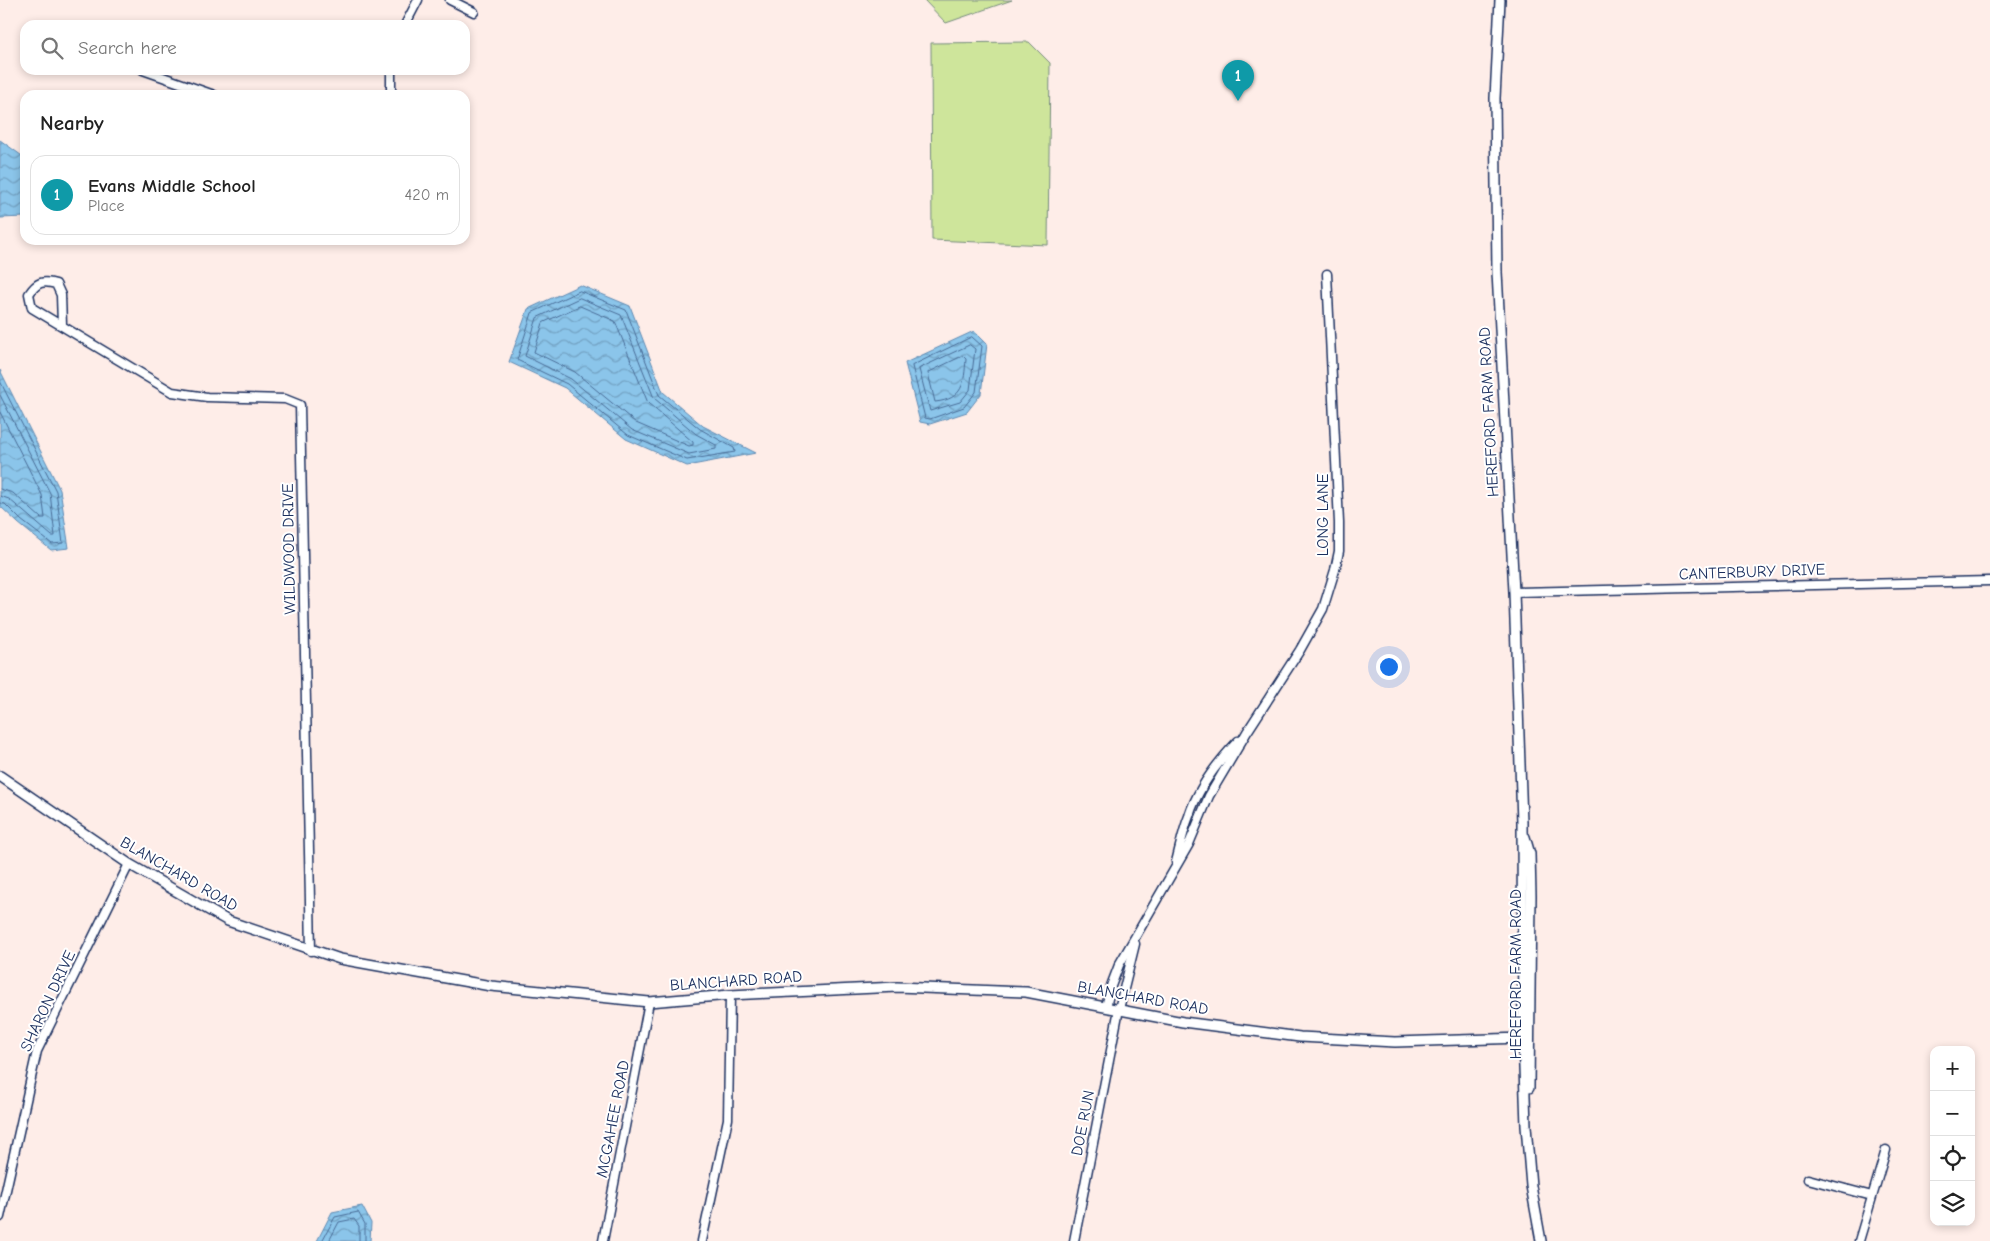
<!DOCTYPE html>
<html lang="en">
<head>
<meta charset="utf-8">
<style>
	:root { --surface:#fff; --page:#f6f6f6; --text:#222; --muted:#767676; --line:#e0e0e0; --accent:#d1495b }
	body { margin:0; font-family:"Comic Neue",sans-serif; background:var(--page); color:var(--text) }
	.controls { position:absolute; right:15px; bottom:15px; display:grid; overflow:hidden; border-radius:10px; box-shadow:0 2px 8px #0003 }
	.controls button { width:45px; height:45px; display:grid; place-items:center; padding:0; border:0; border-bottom:1px solid var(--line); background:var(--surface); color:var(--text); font:25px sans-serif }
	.you { position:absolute; left:1388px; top:666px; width:18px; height:18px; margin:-12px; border:4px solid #fff; border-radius:50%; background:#1a73e8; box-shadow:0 0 0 8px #1a73e833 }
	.badge { display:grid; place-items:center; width:32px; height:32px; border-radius:50%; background:var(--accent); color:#fff; font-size:16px; font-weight:700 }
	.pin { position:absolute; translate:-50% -41px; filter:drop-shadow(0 1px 2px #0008) }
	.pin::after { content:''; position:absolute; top:26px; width:18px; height:15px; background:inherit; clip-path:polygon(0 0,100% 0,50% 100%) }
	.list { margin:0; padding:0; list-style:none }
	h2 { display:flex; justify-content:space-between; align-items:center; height:65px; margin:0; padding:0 20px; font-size:21px }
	h2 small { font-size:16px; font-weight:400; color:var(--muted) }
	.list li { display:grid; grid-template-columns:32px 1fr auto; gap:15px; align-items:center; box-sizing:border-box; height:80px; margin:0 10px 10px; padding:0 10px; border:1px solid var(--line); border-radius:15px }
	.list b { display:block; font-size:19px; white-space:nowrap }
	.list p { margin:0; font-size:16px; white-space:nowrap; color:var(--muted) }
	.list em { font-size:16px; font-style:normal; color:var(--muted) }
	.icon { flex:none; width:28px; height:28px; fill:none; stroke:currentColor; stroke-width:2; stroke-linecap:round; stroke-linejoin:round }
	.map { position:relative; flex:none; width:1990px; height:1241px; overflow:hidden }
	.search { position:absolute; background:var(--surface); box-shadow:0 2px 8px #0003; left:20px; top:20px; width:450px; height:55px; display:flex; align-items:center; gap:12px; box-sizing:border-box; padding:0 18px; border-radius:15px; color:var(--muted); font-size:19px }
	.panel { position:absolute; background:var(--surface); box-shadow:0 2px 8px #0003; left:20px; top:90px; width:450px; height:155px; border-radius:15px }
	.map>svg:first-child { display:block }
	.green { fill:#cee59b; stroke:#748a7c }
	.water { fill:url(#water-waves); stroke:#5e89b2 }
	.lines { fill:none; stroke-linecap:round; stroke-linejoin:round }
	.shore { stroke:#486b96; stroke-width:1 }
	.minor-casing { stroke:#1b2f5e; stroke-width:11 }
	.tertiary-casing { stroke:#1b2f5e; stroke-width:12 }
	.minor { stroke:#fff; stroke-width:8 }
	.tertiary { stroke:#fff; stroke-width:9 }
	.labels { text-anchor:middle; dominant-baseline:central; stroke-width:4; stroke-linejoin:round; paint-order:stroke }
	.street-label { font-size:16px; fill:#1b2f5e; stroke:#fff }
</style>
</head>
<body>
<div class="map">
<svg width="1990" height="1241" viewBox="0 0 1990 1241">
	<defs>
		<pattern id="water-waves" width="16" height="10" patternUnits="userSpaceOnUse" patternTransform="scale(1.25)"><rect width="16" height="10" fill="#8bc5ea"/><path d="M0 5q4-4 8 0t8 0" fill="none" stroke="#71a0c1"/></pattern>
	</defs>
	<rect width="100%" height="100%" fill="#feede8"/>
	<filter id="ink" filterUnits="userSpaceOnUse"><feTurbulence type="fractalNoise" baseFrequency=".02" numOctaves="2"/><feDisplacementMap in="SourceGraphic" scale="10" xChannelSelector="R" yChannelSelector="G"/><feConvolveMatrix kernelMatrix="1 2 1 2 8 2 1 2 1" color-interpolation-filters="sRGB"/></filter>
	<g filter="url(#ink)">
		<g class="green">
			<path d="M924,0h88l-66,23z"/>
			<path d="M1029,42l21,21 -2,182 -116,-5 -1,-197z"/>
		</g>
		<g class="water">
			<path d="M0,140l25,18v59l-25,1z"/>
			<path d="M580,285l50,21 33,86 40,34 53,27 -69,13 -61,-27 -61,-51 -56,-26 19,-53z"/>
			<path d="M974,331l13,13 -6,50 -14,18 -37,12 -10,-2 -15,-59z"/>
			<path d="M0,370l60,120 9,58 -18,2 -33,-27 -18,-17z"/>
			<path d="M362,1206l9,17 -1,18h-53l15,-29z"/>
		</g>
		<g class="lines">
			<g class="shore">
				<path d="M580,291l46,19 33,85 41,34 34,19 1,4 -48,8 -59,-25 -61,-51 -50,-24 15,-47z"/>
				<path d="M580,298l41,17 33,83 42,36 20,11v4l-27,5 -57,-24 -61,-51 -46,-23 12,-38z"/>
				<path d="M580,306l35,15 33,82 45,39v3l-4,1 -53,-23 -61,-51 -41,-20 9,-29z"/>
				<path d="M972,337l10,9 -6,46 -12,15 -34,12 -5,-1 -13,-52z"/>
				<path d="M970,345l5,4 -5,41 -10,12 -30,9 -11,-42z"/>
				<path d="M963,356l3,3c-2,24 -2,40 -31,43l-7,-29z"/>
				<path d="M0,381l56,110 7,52 -11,1 -31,-24 -16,-16 -5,-1"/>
				<path d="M0,395l50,98 5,43h-3l-43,-37 -9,-3"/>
				<path d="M0,412l42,83 3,23h-4l-28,-25 -13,-4"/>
				<path d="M322,1241l13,-24 23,-5 7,12v17"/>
				<path d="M329,1241l10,-19 15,-3 5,7v15"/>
			</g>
			<defs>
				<g id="minor">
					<path d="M450,0l24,12"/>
					<path d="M405,25l13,-25"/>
					<path d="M143,70l71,25"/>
					<path d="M391,95v-25"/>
					<path d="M62,325l-1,-30 -5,-11c-13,-4 -19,-2 -27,10l3,14 140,84 35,5 78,2 15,6 11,546"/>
					<path d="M1514,592l476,-11"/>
					<path d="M1176,862c4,-15 7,-31 13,-46 9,-29 29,-54 49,-75"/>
					<path d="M1106,1007l5,-21 8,-21 70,-121 20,-48 38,-64 53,-82 23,-41 12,-39 4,-19v-28l-12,-249"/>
					<path d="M1808,1179l64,17"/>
					<path d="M0,1217l37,-166 92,-187"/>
					<path d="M603,1241l46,-239"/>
					<path d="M702,1241l26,-122 2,-124"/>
					<path d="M1074,1241l45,-232 16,-65"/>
					<path d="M1859,1241l27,-91"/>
				</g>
				<g id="tertiary">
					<path d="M1500,0l-5,98 2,174 17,320 8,230 1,216 3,88 5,60 10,55"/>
					<path d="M0,776l129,88 99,57 112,38 151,27 158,16 81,-7 167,-8 129,5 157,30 117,15 95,5 128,-4"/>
					<path d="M1525,837l5,17 1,42 -2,192"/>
				</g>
			</defs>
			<use href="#minor" class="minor-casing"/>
			<use href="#tertiary" class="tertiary-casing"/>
			<use href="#minor" class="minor"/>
			<use href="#tertiary" class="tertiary"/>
		</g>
	</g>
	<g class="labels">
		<g class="street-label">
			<text transform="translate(1489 412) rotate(-93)">HEREFORD FARM ROAD</text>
			<text transform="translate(1323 515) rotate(-90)">LONG LANE</text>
			<text transform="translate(289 549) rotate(-91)">WILDWOOD DRIVE</text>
			<text transform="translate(1752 572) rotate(-2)">CANTERBURY DRIVE</text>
			<text transform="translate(179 874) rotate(30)">BLANCHARD ROAD</text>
			<text transform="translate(1516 974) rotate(-90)">HEREFORD FARM ROAD</text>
			<text transform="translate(736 981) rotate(-4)">BLANCHARD ROAD</text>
			<text transform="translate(1143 998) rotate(10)">BLANCHARD ROAD</text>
			<text transform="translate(48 1001) rotate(-65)">SHARON DRIVE</text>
			<text transform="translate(613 1119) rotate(-79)">MCGAHEE ROAD</text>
			<text transform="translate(1083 1123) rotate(-79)">DOE RUN</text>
		</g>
	</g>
</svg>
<div class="controls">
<button>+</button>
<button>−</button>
<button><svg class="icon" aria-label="locate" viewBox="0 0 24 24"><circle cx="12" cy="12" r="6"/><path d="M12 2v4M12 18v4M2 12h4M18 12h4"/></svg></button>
<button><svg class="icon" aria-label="layers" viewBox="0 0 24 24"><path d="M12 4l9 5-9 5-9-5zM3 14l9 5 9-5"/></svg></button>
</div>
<div class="you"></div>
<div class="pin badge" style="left:1238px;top:101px;background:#0f9aa8">1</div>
<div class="search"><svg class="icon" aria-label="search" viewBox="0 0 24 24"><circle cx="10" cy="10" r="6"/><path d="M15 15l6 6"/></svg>Search here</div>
<section class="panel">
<h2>Nearby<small></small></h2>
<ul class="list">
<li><span class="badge" style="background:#0f9aa8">1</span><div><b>Evans Middle School</b><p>Place</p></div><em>420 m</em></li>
</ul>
</section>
</div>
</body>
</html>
